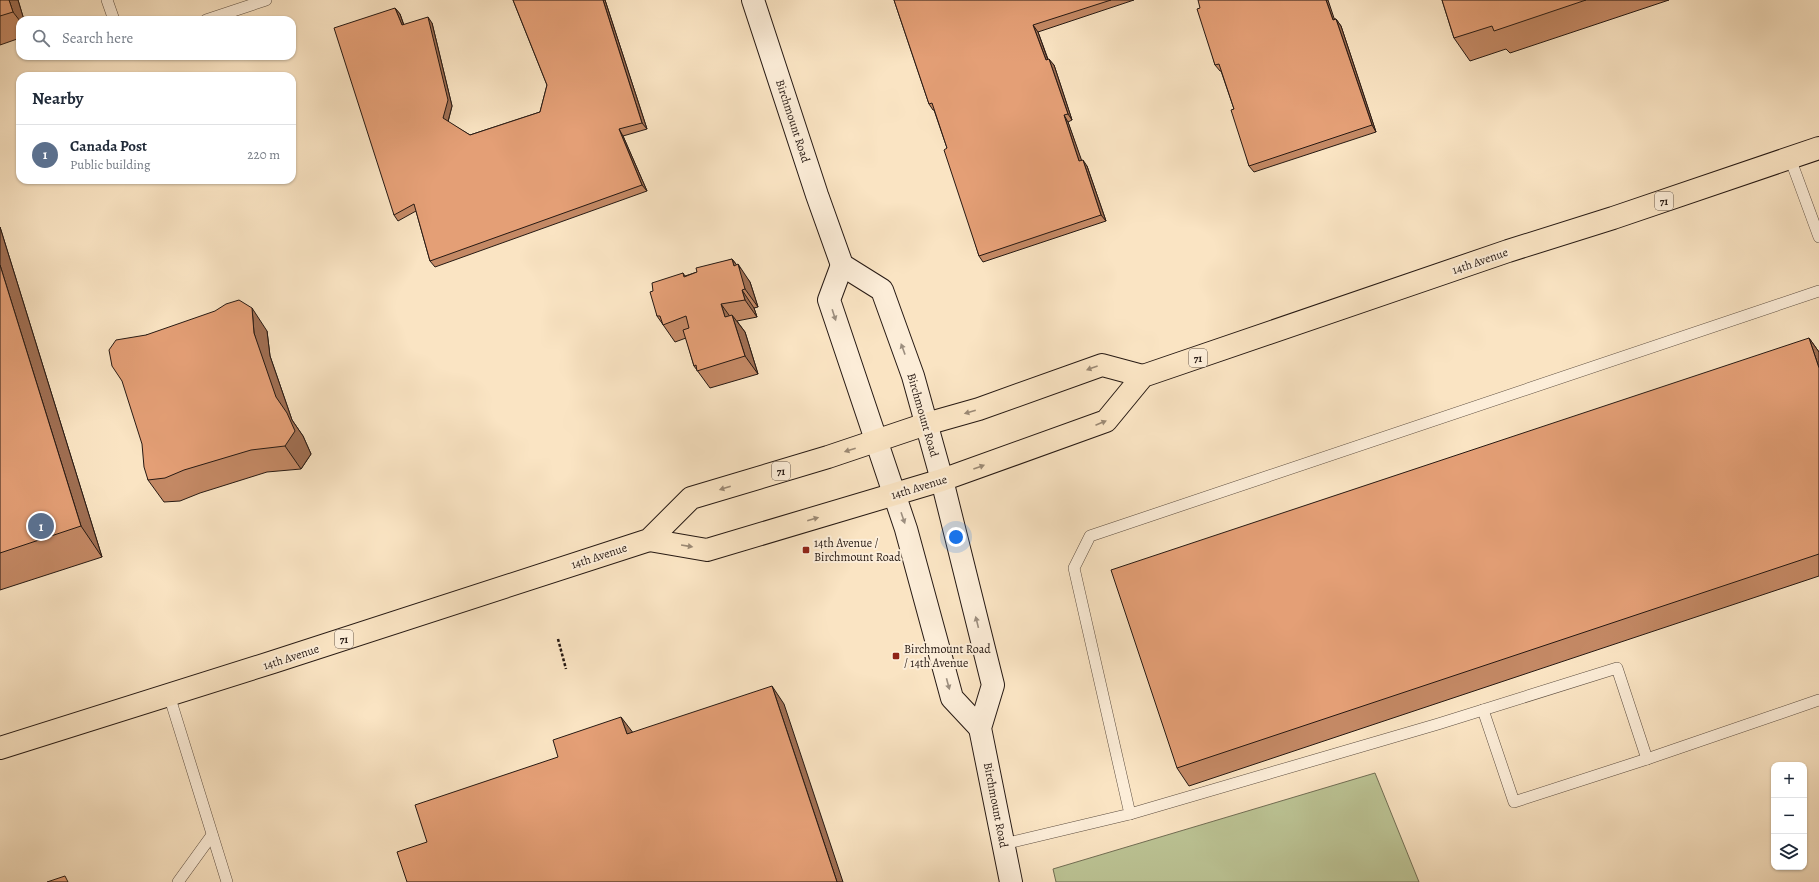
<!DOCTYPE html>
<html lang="en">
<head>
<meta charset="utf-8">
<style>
	:root { --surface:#fff; --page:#f2f2f3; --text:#1f2937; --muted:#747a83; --line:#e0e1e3; --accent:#111827 }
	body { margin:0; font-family:Alegreya,serif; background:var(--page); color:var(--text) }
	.controls { position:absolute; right:12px; bottom:12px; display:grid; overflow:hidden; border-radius:8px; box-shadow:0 1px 3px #0004 }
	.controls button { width:36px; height:36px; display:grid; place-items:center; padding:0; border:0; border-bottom:1px solid var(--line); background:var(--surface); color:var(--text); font:20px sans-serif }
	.you { position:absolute; left:956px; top:537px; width:14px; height:14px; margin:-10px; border:3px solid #fff; border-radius:50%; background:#1a73e8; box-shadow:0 0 0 6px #1a73e833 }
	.badge { display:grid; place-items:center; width:26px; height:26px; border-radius:50%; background:var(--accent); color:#fff; font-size:13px; font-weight:700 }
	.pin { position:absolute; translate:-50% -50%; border:2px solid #fff; box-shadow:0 1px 4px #0006 }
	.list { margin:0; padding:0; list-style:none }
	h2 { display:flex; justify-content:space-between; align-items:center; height:52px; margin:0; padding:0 16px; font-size:17px }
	h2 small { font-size:13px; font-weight:400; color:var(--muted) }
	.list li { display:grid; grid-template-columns:26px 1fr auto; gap:12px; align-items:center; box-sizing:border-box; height:60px; padding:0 16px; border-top:1px solid var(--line) }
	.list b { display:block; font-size:15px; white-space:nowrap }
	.list p { margin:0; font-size:13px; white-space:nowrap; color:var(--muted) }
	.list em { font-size:13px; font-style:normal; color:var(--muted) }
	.icon { flex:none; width:22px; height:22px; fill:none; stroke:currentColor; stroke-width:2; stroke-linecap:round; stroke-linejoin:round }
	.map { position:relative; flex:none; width:1819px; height:882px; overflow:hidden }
	.search { position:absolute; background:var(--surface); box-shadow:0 1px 3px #0004; left:16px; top:16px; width:280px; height:44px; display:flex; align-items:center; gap:10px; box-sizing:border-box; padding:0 14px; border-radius:12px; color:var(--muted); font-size:15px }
	.panel { position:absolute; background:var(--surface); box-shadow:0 1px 3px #0004; left:16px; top:72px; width:280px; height:112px; border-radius:12px }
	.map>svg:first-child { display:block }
	.green { fill:#bcc495; stroke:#716e54 }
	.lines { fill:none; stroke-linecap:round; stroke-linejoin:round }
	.service-casing { stroke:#5b4c3f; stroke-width:12 }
	.secondary-casing { stroke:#261913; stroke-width:24 }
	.primary-casing { stroke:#261913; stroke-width:24 }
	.path { stroke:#261913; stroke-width:2.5; stroke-dasharray:3 2; stroke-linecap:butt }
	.service { stroke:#fcedd8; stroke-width:11 }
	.secondary { stroke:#fcedd8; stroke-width:22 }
	.primary { stroke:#fae4c3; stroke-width:22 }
	.wall { fill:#c48965; stroke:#261913 }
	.shaded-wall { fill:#a06f53; stroke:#261913 }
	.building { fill:#e49f76; stroke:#261913 }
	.oneway { fill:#9c8e7f }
	.oneway2 { fill:#9b8974 }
	.poi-dot { fill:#8f2418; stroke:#fcedd8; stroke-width:1.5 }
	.labels { text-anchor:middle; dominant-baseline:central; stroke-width:4; stroke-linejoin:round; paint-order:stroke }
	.shield { fill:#fcedd8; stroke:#66594e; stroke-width:1 }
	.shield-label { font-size:11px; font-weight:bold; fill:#261913 }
	.street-label { font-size:12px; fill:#261913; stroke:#fcedd8 }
	.poi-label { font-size:12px; fill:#261913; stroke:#fcedd8; text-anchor:start }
</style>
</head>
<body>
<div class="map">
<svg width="1819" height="882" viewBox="0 0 1819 882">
	<rect width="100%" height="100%" fill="#fae4c3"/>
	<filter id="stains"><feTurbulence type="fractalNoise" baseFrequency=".005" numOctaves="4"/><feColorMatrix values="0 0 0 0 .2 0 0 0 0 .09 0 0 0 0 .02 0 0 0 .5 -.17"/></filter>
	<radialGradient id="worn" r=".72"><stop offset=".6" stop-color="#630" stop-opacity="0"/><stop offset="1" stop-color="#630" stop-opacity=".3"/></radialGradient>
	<path class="green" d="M1375,773l44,109h-363l-3,-13z"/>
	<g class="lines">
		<defs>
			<g id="service">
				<path d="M107,0l7,20"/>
				<path d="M206,20l60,-20"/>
				<path d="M1790,158l29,79"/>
				<path d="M169,695l58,187"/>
				<path d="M1483,710l31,92 133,-43"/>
				<path d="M1130,814l308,-90 179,-56 30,91 172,-59"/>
				<path d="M1004,844l126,-30 -56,-246 16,-32 729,-245"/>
				<path d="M178,882l34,-47"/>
			</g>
			<g id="secondary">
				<path d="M753,0l64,195 25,70 40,25 31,86 29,104 51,205 -13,43 31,154"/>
				<path d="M842,265l-13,35 77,229 46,169 28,30"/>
			</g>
			<g id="primary">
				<path d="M649,540l58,10 235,-70 164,-59 37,-45 365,-125 105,-33 206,-70"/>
				<path d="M0,748l273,-86 376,-122 42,-42 137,-41 98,-33 53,-15 123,-44 41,11"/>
			</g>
		</defs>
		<use href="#service" class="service-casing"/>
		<use href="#secondary" class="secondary-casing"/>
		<use href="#primary" class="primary-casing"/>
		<path class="path" d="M558,639l8,30"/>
		<use href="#service" class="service"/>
		<use href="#secondary" class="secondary"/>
		<use href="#primary" class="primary"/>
	</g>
	<g class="wall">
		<path d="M0,0h18l6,20h-4v18l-20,7z"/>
		<path d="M513,0h92l42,129 -24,7 24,55 -212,76 -5,-6 -14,-50 -18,10 -4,-6 1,-207 5,6 4,11 28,-2 20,83 -4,16 22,13 70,-23 7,-27z"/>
		<path d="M894,0h240l-96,32 10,27 6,6 18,55 -4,2 13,38 6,6 19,55 -123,41 -4,-6 -32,-108 -13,-38h-1l-4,-6z"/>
		<path d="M1442,0h227l-159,53 -4,-4 -36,12 -16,-23z"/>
		<path d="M1200,8l136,11 5,7 35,106 -122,40 -5,-6 -15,-57 -13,-38h-1l-5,-6z"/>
		<path d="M0,227l102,330 -102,33z"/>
		<path d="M732,259l18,23 8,25 -4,1 3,9 -20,4 8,11 13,42 -48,14 -16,-22 -8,-28 -11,4 -18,-26 -4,-25 30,-18 2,3 12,-4z"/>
		<path d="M267,331l3,25 22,64 11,16 8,18 -10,15 -34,3 -67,21 -20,8 -16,1 -16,-22 -2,-145z"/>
		<path d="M1809,338l10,14v224l-630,210 -12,-18z"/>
	</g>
	<g class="shaded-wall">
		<path d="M9,0h9l6,20h-4v1l-7,-9z"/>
		<path d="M603,0h2l42,129 -5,-6z"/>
		<path d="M1326,0h2l9,27 -4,-7z"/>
		<path d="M395,8l5,6 6,18 -4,-7z"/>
		<path d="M428,17l4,6 20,83 -5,19 -4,-7z"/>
		<path d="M1336,19l5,7 35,106 -4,-7z"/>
		<path d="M1033,25l5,7 12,34 -4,-6z"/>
		<path d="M1049,59l5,6 18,55 -4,-6z"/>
		<path d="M1064,115l4,7 16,45 -5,-6z"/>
		<path d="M619,129l4,7 24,55 -5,-6z"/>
		<path d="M1083,160l4,6 19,55 -5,-6z"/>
		<path d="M0,227l102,330 -21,-31 -81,-261z"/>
		<path d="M732,259l8,10 -2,-5 12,18 8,25 -13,-18 -11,-23z"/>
		<path d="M742,290l12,18 3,9 -12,-17z"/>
		<path d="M721,304l13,18 -9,-5z"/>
		<path d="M252,308l15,23 3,25 22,64 11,16 8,18 -10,15 -16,-23 -31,-113z"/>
		<path d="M732,315l13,17 13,42 -13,-18z"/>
		<path d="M1809,338l10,14v16z"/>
		<path d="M772,686l12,18 59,178h-6z"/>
		<path d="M621,717l13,17h-7z"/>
	</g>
	<g class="building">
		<path d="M0,0h9l4,12 -13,4z"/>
		<path d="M513,0h90l39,123 -23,6 23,56 -212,76 -16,-57 -20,11 -60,-187 61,-20 7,17 26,-8 20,83 -5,18 27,17 70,-23 7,-27z"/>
		<path d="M894,0h217l-78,25 13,35 3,-1 19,55 -4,1 15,46 4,-1 18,55 -122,41 -35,-106 3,-2 -15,-45 -3,1z"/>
		<path d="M1198,0h128l7,20 3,-1 36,106 -123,41 -18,-56 3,-1 -15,-45 -4,1 -18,-56 3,-1z"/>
		<path d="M1442,0h144l-92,31 -2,-5 -38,12z"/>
		<path d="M732,259l2,7 4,-2 7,25 -3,1 3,10 -24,4 4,13 7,-2 13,41 -48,15 -1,-6 -2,1 -11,-36 6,-2 -3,-12 -23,9 -3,-9h-3l-7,-24 3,-1 -1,-8 31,-10 1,4 13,-5 -1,-4z"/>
		<path d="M0,265l81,261 -81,27z"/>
		<path d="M239,300l13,8 2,25 22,64 11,16 8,18 -10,15 -34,4 -67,20 -19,8 -17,2 -4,-13 -2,-23 -20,-63 -10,-15 -3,-16 7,-10 30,-5 69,-24 11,-7z"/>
		<path d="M1809,338l10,30v186l-642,214 -66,-198z"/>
		<path d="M772,686l65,196h-430l-10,-30 30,-10 -12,-37 143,-48 -5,-17 68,-23 6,17z"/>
		<path d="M65,876l3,6h-21z"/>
	</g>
	<defs><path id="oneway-solid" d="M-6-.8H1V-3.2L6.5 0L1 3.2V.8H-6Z"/></defs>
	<g class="oneway">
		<use href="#oneway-solid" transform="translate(834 315) rotate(72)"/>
		<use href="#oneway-solid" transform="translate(903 349) rotate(-110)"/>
		<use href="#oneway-solid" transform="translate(903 518) rotate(71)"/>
		<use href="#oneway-solid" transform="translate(977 622) rotate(-104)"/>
		<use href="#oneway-solid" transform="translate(948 684) rotate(75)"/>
	</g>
	<g class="oneway2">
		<use href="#oneway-solid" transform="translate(1092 368) rotate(160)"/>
		<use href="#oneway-solid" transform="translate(970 412) rotate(164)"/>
		<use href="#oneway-solid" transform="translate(1101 423) rotate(-23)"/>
		<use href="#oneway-solid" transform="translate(850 450) rotate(162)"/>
		<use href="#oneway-solid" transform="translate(979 467) rotate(-20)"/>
		<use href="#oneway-solid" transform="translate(725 488) rotate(163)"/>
		<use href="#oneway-solid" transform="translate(813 519) rotate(-16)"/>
		<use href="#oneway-solid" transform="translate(687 546) rotate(9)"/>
	</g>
	<g class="poi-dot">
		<rect x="802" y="546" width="8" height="8" rx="2"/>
		<rect x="892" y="652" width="8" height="8" rx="2"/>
	</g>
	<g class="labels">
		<g class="shield">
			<rect x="1655" y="192" width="18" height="18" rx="3"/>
			<rect x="1189" y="349" width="18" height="18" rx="3"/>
			<rect x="772" y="462" width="18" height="18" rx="3"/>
			<rect x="335" y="630" width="18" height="18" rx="3"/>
		</g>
		<g class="shield-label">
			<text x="1664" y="201">71</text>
			<text x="1198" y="358">71</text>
			<text x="781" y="471">71</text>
			<text x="344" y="639">71</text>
		</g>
		<g class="street-label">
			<text transform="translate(793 121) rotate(72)">Birchmount Road</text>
			<text transform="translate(1480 261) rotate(-19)">14th Avenue</text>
			<text transform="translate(923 415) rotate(74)">Birchmount Road</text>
			<text transform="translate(919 487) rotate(-17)">14th Avenue</text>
			<text transform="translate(599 556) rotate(-18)">14th Avenue</text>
			<text transform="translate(291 657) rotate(-18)">14th Avenue</text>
			<text transform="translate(996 805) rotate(79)">Birchmount Road</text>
		</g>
		<g class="poi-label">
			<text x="814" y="543">14th Avenue /<tspan x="814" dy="14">Birchmount Road</tspan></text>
			<text x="904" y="649">Birchmount Road<tspan x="904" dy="14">/ 14th Avenue</tspan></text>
		</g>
	</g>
	<rect width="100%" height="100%" filter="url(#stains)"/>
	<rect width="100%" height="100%" fill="url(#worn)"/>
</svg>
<div class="controls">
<button>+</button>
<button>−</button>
<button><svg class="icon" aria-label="layers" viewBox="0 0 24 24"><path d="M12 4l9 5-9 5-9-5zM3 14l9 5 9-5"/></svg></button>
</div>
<div class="you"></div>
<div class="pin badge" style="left:41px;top:526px;background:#5c6f8a">1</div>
<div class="search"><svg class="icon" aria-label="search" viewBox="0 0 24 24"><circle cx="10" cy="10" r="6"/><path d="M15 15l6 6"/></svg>Search here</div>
<section class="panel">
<h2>Nearby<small></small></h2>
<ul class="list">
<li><span class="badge" style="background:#5c6f8a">1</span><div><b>Canada Post</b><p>Public building</p></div><em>220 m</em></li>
</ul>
</section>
</div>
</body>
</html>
